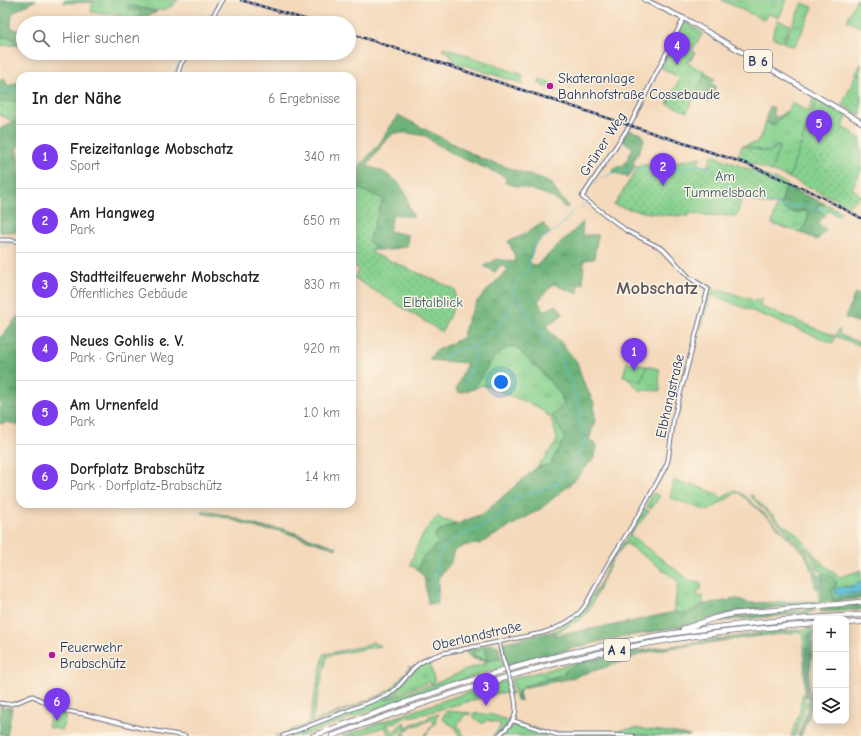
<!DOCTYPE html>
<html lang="de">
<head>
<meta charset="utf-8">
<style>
	:root { --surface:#fff; --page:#f6f6f6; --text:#202124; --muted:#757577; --line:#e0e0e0; --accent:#7c3aed }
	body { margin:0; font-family:"Comic Neue",sans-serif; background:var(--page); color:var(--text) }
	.controls { position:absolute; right:12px; bottom:12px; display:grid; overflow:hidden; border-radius:8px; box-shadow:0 2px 10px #0003 }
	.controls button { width:36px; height:36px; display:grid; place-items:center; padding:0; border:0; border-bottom:1px solid var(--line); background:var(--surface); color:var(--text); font:20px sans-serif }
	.you { position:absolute; left:501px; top:382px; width:14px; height:14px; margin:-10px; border:3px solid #fff; border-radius:50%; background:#1a73e8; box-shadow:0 0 0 6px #1a73e833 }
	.badge { display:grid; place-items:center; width:26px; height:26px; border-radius:50%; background:var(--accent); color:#fff; font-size:13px; font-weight:700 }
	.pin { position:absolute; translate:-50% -33px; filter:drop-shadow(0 1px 2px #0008) }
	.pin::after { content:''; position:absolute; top:21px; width:14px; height:12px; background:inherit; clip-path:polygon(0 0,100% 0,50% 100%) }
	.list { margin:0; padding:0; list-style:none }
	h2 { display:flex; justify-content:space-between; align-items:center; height:52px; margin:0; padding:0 16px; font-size:17px }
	h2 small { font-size:13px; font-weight:400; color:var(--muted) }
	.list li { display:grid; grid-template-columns:26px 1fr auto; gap:12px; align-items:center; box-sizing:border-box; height:64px; padding:0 16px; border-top:1px solid var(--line) }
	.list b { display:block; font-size:15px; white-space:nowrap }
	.list p { margin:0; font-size:13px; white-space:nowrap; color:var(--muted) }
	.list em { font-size:13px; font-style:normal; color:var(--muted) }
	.icon { flex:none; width:22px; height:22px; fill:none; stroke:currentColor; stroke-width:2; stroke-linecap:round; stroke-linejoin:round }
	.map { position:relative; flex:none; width:861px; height:736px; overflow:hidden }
	.search { position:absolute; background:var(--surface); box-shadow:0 2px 10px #0003; left:16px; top:16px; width:340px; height:44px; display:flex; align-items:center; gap:10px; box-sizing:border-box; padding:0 14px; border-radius:22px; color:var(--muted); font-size:15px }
	.panel { position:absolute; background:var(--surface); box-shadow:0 2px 10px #0003; left:16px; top:72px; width:340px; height:436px; border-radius:12px }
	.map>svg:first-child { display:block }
	.grass { fill:url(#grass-tufts); stroke:#528076 }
	.forest { fill:url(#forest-crowns); stroke:#44726c }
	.garden { fill:url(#garden-dots); stroke:#528076 }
	.pitch { fill:#88d28f; stroke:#528076 }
	.water { fill:url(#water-rules); stroke:#3a789b }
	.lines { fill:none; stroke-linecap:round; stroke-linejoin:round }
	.stream { stroke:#5ac1d8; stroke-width:1 }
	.tertiary-casing { stroke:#676a7f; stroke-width:5 }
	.primary-casing { stroke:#676a7f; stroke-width:6 }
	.motorway-casing { stroke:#676a7f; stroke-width:6 }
	.tertiary { stroke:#fff; stroke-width:3 }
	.primary { stroke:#fff; stroke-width:4 }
	.motorway { stroke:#fff; stroke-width:4.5 }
	.rail-casing { stroke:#1b2f5e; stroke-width:2.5 }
	.rail { stroke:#fcf5e5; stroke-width:1; stroke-dasharray:3; stroke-linecap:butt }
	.tertiary-bridge-casing { stroke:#676a7f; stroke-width:5; stroke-linecap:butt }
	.tertiary-bridge { stroke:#fff; stroke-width:3 }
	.poi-dot { fill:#b5179e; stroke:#fcf5e5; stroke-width:1.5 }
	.labels { text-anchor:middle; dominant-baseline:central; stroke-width:3; stroke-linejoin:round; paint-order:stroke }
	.shield { fill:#fcf5e5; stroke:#5e6a86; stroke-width:1 }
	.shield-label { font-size:13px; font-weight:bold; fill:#1b2f5e }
	.poi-label { font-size:14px; fill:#1b2f5e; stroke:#fcf5e5; text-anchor:start }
	.street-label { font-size:14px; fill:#1b2f5e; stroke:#fcf5e5 }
	.park-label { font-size:14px; fill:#36586a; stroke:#fcf5e5 }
	.district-label { font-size:18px; font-weight:bold; fill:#5b585f; stroke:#fcf5e5 }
</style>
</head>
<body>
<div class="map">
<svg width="861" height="736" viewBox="0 0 861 736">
	<defs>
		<pattern id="grass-tufts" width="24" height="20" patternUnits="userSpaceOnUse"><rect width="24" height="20" fill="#88d28f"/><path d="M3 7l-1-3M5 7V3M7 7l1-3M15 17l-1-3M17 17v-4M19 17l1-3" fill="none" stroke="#6eab78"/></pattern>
		<pattern id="forest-crowns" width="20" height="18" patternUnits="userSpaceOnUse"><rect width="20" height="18" fill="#6eb47a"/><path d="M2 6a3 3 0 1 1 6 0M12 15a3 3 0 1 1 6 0" fill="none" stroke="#5a9367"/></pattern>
		<pattern id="garden-dots" width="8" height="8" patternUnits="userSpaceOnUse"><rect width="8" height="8" fill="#88d28f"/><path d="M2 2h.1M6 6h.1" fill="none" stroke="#6eab78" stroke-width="1.8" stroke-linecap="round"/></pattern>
		<pattern id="water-rules" width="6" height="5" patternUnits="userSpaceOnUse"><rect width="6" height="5" fill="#5ac1d8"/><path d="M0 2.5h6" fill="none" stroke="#4a9db2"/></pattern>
	</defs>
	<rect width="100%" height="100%" fill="#fcf5e5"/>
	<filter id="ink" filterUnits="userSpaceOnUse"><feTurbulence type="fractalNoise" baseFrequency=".025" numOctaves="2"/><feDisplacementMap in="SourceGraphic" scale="8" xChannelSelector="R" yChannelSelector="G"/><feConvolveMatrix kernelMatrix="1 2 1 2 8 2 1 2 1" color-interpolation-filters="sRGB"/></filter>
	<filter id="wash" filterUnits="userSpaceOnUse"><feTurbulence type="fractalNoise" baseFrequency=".012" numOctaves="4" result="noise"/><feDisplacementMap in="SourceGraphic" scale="16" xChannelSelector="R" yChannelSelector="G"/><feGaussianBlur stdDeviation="0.9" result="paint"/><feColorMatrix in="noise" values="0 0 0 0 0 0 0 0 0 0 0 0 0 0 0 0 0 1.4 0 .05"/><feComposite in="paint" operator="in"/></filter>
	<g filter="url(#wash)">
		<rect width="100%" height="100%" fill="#f4d9bb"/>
		<g class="grass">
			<path d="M64,0h114c-15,18 -29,8 -50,5l-1,1 2,4 12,1 -1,5c-6,6 -11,9 -19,6l-1,-6 -29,-4 2,-10 -29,1z"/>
			<path d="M721,0h66l-8,18 -11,-5 -4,7z"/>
			<path d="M856,0h5v28l-14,-8z"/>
			<path d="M802,3l11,4 -18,40 -11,-4z"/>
			<path d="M778,20l12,5 -7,17 -11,-5z"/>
			<path d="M0,37l12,1 5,7h-17z"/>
			<path d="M444,47l79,28 -1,4 1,5 -56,-18c-7,0 -16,-6 -18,-13l-7,-3z"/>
			<path d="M814,97l3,2 -28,79 -18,-7 8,-26 -11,7 -26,-6 16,-4 8,-20 8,3 11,-11 7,-11 16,9z"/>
			<path d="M781,203v4l12,6 14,-2c4,8 -3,14 -7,21l-28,-8 5,-20z"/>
			<path d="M817,204h8l17,8 -4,4 -9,-5 -4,4 -8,-6z"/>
			<path d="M713,289l10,1 32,11 7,-3 -3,8 76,30 4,-7 1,6 21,8v3l-26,-10 -2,7 -121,-48 -1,1 -10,32 -1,-1 10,-36z"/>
			<path d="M515,346l26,25 20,24 3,10 1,33 -15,27 -13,2 19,-24 1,-5 -6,-20 -13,-11 -49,-20 -8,-2 -7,4c10,-16 20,-41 41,-43z"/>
			<path d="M646,366l13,3 1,22 -21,-1 -11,-12 14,3z"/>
			<path d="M674,480l14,6 3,-2 27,10 3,5 13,-9 10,5 62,57 9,15 3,12v9l-3,1 -1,-15 -10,-21 -36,-35 -29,-25h-3l-28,18 -38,-13z"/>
			<path d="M653,493l7,3 -9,13 -5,-3z"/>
			<path d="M750,495l4,1 -1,1 31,29c13,4 24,22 33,32 7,7 15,14 23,19l21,-7v26l-28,3 -1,-9 4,-5v-4l-6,-6 -8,1v27h-3v-28l4,-2v-2h-4l-6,-13 -5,-6 -57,-55z"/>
			<path d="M643,509h3l3,2 -19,24 62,47 9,1v7l-4,1v5h5l2,8c-13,8 -15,11 -30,8l4,-31 -52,-38 -14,18 -22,47 -5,7 -6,5 -25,14v-3l23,-14 9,-11 17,-28 4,-12 24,-34z"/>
			<path d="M438,516l5,4 13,3 -19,9 2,11 -18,17 -3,10 -8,-5c6,-19 14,-36 28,-49z"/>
			<path d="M812,601h4v3l-75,7 -55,15 -85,15 -94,25v-1l94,-24 96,-18 33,-11 79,-8 3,-1z"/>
			<path d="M811,629v2h3l-6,67 -2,-1 6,-63h-4l-4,65 3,3 -12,34h-4l9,-25 2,-17h2v-59l-3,-3 -41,4v-3z"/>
			<path d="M372,642l9,4 -50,9 -4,2 -15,64 1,1 68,-27 11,-7 15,-17 2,-5 3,2 -20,22 -11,6 -101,40h-5l33,-12 16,-70 41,-8z"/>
			<path d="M483,646l5,12 -4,1 -12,-4 1,-2 8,-4 -1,-2z"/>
			<path d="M636,651l-56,12 -7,5 -7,6 -43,13 -5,5v8h-1l-6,-21 88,-22v1z"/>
			<path d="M501,658l3,9 -89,28 -114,41h-13l100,-40 10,-7 16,-19 15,-10 6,22 -4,2 -1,-2 -41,15v1l-4,2 52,-17 33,-15 16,-5 -1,-1z"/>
			<path d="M508,680l4,14 -13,-1 -72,20 -27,6 1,1 -14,5 6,7 11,-10 3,4 -13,10h-5l-3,-8 -2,-1 -28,9h-14l115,-40z"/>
			<path d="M51,709l14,4 1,3 -4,14 -14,-3z"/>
			<path d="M446,711l25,2 -2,2 -4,-1 -8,13 3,2v1l4,6h-5l-3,-8 -14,-9z"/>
			<path d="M474,713l19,2 12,4 -1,1 2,2 1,-2 3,1c-4,6 -11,14 -18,15l4,-3 5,-9 -14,-4 -4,4 -10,-7 -1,-1z"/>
			<path d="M439,714l-4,6 2,1 -12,15h-1l10,-13 -2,-4 -24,10 -4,4 3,3h-7l6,-6 -1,-1 7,-5 17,-6v-2z"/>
			<path d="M516,724c9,1 26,4 32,12h-48z"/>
			<path d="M635,728c18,3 37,3 55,8 -43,0 -85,-3 -127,-2h-6l-3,-2h51z"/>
		</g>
		<g class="forest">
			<path d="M0,0h36l-19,10 -5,4 -1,14 12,4v13h-6l-5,-7 -12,-1z"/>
			<path d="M128,5l29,7 -22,9 5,-5 1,-5 -12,-1 -2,-4z"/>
			<path d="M705,72l10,6 -3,6 4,2 -6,16 -16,-7z"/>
			<path d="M4,78l4,8 12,-5v20l-20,1v-22z"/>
			<path d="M770,106l4,2 -1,5 4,5 9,-7 1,1 -13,13 -8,-3v-6z"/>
			<path d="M398,115l82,43 72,25c3,10 11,15 17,23l-4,2c-13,-16 -41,-20 -60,-25l1,-6 -49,-21 -24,-14 -7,-6 -18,-3h-14l-9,8 -18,25 15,5 16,11 9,13 1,10 6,12 -21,-3 -4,17 19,4 -1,11 -16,4h-18l1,-5 -6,-3 15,-43 -31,-13v-16l2,-4 4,1 19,-20z"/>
			<path d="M20,121v23l-4,5 4,18v65h-20v-103l13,-7z"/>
			<path d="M629,130l13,4 2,7 -11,22 3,3 -8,11 -15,-5 1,-4 10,-3 9,-17 -11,-8z"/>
			<path d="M786,186l39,18h-7l-2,3 1,2 8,6 -7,8 9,7 -10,10 -17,-8c4,-7 11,-13 7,-21 -12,-2 -14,6 -26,-4z"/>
			<path d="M583,222l-1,13h16l-4,24 -10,1 -1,24h-5v10l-25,-10 -15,17 6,10 13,-6 6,9 -17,13 12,12 19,23 6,19 11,22 1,18 -6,19 8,5 -3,13 -22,25 -33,27 -60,34 -12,1 -12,5 -3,6 -1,7 -13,15v25l-10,1 -4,-27 -6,-7 3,-10 18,-17 -5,-5 3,-6 47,-19 53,-46 13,-2 15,-27 -13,-23 12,-10 -3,-10 -20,-24 -26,-25c-21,2 -31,27 -41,43l-15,4 -3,-4 11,-26 -38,-3 5,-8 28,-14 6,-20 10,-18 30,-31 -7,-4 -6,7 -11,-6 13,-7 18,3 -1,-8 -6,-13 9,-3 26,-15 7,10c-16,10 -15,10 -21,28l3,3 4,2z"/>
			<path d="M855,293l6,2v28l-16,-5z"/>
			<path d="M20,313v113l-12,-4 -8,2v-87l3,-2z"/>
			<path d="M202,510l23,5 37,12 21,2 54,18 -1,2 -53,-17 -7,-2h-12l-38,-12 -25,-5z"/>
			<path d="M825,574l5,1 6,6v4l-4,5 1,9 28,-3v3l-39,4v-28z"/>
			<path d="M731,598l11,2 6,3 64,-2v2l-82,9 -33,11 -96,18 -94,24 -6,-19v-2l4,-2 49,-11 1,4 60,-10 59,-13c18,4 14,-1 29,-7 8,-3 19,-3 28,-5z"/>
			<path d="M861,604v6l-39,2v-1h-3l1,-3z"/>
			<path d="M815,608v3h-4v2l-90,8v-1l19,-4z"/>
			<path d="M760,633v3l-90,12 -27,5 -21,9 -54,17 -46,9 -3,4 2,9 -3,-1v-8l5,-5 5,-2 32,-10 6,-1 -3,-2 17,-9 56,-12z"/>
			<path d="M809,633l3,1 -6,63v-43z"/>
			<path d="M493,644l5,2 3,12c-13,3 -28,6 -36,-7l-12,3 -1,-2 28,-5 1,3 -8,3 -1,2 12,4 4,-1 -5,-12z"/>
			<path d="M811,691h3l-5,25 -8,20h-3l9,-25z"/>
			<path d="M0,704l2,1v2l10,1 -5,28 -7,-2z"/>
		</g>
		<g class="garden">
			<path d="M687,23l16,10 -11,17 3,2 -4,8 -5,2 19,10 -18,40 -20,-8 13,-26 -19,-10 22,-44z"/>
			<path d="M861,63v53l-19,-11z"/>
			<path d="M817,99l30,18 -4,11 11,5 -1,3 8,3v32l-9,17 9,8 -12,10 -60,-28z"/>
			<path d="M20,101v20l-7,1 -10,-6h-3v-14z"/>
			<path d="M780,145l-9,26 -34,-13 5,-12 26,6z"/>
			<path d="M712,155l75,29 -6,19c-12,4 -27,-2 -39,-5l-5,18 -35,-1v-1l-12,-1 -1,3c-25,0 -51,-4 -75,-11l26,-41 24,3 6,-4 31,-6 -3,7 10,3z"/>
			<path d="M352,186l31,13 -15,43 6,3 -2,8 83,36v15l-13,28 -88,-54 5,-9 -7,-3z"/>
		</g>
		<g class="pitch">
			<path d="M540,79l17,6 -1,6 -2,1 -4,-4 -8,-2v-2l-4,-1z"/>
			<path d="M627,362l19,4 -4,15 -19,-5z"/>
		</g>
		<path class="water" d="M861,582v11l-22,3 -4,-3v-4l2,-1 15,-2z"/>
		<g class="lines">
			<g class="stream">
				<path d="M206,23l11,-19 -1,-4"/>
				<path d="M174,76l5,-14 7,-9"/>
				<path d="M0,91l8,-1h12"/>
				<path d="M593,185c8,-10 35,-18 48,-16 9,0 16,3 25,3 10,0 20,-6 30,-7 4,0 8,1 12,1l29,29 29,8 11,1 6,3 16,-1 4,-2h4l4,5h10l16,3"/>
				<path d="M581,209l3,-5"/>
				<path d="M0,245l15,-2"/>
				<path d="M441,358l12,-5 5,-4 16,-3"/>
				<path d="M464,385c8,-12 11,-25 10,-39l12,-11 7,-3 6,-6 3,-7 5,-3 3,-8 5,-9"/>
				<path d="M437,606c-3,-28 -6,-58 25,-71 17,-7 29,-10 42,-24 5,-5 10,-7 12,-14 3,-1 7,0 9,-1 7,-2 12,-7 19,-6l5,-4 9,-3 5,-12 14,-11 8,-20 -6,-18 2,-12 -3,-4 -6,-21 -4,-5 -1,-9 -4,-4 -1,-7 -5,-7 -5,-2 -6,-9 -4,-1 1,-3 -3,-7 -5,-3 -4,-5 -9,-20 -6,-5 -3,-4 3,-12 12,-12c0,-11 7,-16 5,-24l29,-21 11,-14"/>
			</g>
		</g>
	</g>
	<g filter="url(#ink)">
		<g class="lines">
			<defs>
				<g id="tertiary">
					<path d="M208,23l15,-23"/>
					<path d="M177,76l4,-12 7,-11"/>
					<path d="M0,240h10l10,2"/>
					<path d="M499,642l4,17"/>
					<path d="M0,703c13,4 22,-4 33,-7l21,11 12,4 18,3 60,15 41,7"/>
					<path d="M514,721l44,14h50l25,1"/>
					<path d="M283,736l105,-41c11,-7 16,-16 25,-26 7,-8 20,-13 31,-16l98,-20c17,-5 32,-12 43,-27l24,-44 31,-49 26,-47 2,-6 6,-43 34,-128 -18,-11 -27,-29 -36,-18 -45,-34 48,-72 54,-107"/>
					<path d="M498,736c20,-16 21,-25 14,-49"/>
				</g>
				<path id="primary" d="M645,0l44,21 172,101"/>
				<g id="motorway">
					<path d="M846,623l15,-1"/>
					<path d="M683,629l32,-11 17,-4 129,-12"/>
					<path d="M313,736c86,-32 172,-63 261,-84 95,-22 190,-32 287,-37"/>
					<path d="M332,736c79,-29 159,-57 242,-77 79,-19 161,-30 242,-35"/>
				</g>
			</defs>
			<use href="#tertiary" class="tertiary-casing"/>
			<use href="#primary" class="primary-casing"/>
			<use href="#motorway" class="motorway-casing"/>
			<use href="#tertiary" class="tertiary"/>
			<use href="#primary" class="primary"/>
			<use href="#motorway" class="motorway"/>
			<defs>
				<g id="rail">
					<path d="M241,0l76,23"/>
					<path d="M349,33l398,131 65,28 49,26"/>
				</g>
			</defs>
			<use href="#rail" class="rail-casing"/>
			<use href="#rail" class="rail"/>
			<defs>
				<path id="tertiary-bridge" d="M503,659l9,28"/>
			</defs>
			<use href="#tertiary-bridge" class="tertiary-bridge-casing"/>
			<use href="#tertiary-bridge" class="tertiary-bridge"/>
		</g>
	</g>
	<g class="poi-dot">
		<circle cx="550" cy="86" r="4"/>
		<circle cx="52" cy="655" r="4"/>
	</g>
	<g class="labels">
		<g class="shield">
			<rect x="744" y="50" width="28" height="22" rx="3"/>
			<rect x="604" y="639" width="26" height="22" rx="3"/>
		</g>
		<g class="shield-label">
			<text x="758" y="61">B 6</text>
			<text x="617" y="650">A 4</text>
		</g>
		<g class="poi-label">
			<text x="558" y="78">Skateranlage<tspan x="558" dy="16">Bahnhofstraße Cossebaude</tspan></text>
			<text x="60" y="647">Feuerwehr<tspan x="60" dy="16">Brabschütz</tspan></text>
		</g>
		<g class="street-label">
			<text transform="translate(603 144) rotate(-57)">Grüner Weg</text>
			<text transform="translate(670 396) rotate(-77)">Elbhangstraße</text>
			<text transform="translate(477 636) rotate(-13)">Oberlandstraße</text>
		</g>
		<g class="park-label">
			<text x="725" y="176">Am<tspan x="725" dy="16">Tummelsbach</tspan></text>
			<text x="433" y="302">Elbtalblick</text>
		</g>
		<g class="district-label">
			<text x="657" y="288">Mobschatz</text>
		</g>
	</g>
</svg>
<div class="controls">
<button>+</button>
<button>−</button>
<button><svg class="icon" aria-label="layers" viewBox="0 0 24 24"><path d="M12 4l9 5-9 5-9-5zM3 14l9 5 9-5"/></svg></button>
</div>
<div class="you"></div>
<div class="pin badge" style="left:634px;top:371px">1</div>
<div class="pin badge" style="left:663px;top:186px">2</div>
<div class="pin badge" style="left:486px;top:706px">3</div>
<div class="pin badge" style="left:677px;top:65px">4</div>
<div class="pin badge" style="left:819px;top:143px">5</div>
<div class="pin badge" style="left:57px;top:721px">6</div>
<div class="search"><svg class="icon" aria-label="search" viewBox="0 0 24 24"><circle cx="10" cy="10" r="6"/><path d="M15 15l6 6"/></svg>Hier suchen</div>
<section class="panel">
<h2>In der Nähe<small>6 Ergebnisse</small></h2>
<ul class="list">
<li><span class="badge">1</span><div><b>Freizeitanlage Mobschatz</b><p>Sport</p></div><em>340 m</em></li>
<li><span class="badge">2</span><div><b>Am Hangweg</b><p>Park</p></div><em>650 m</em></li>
<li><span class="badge">3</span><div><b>Stadtteilfeuerwehr Mobschatz</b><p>Öffentliches Gebäude</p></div><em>830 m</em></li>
<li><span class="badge">4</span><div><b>Neues Gohlis e. V.</b><p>Park · Grüner Weg</p></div><em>920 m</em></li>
<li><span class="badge">5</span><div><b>Am Urnenfeld</b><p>Park</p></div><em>1.0 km</em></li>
<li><span class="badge">6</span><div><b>Dorfplatz Brabschütz</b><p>Park · Dorfplatz-Brabschütz</p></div><em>1.4 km</em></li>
</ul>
</section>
</div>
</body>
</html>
